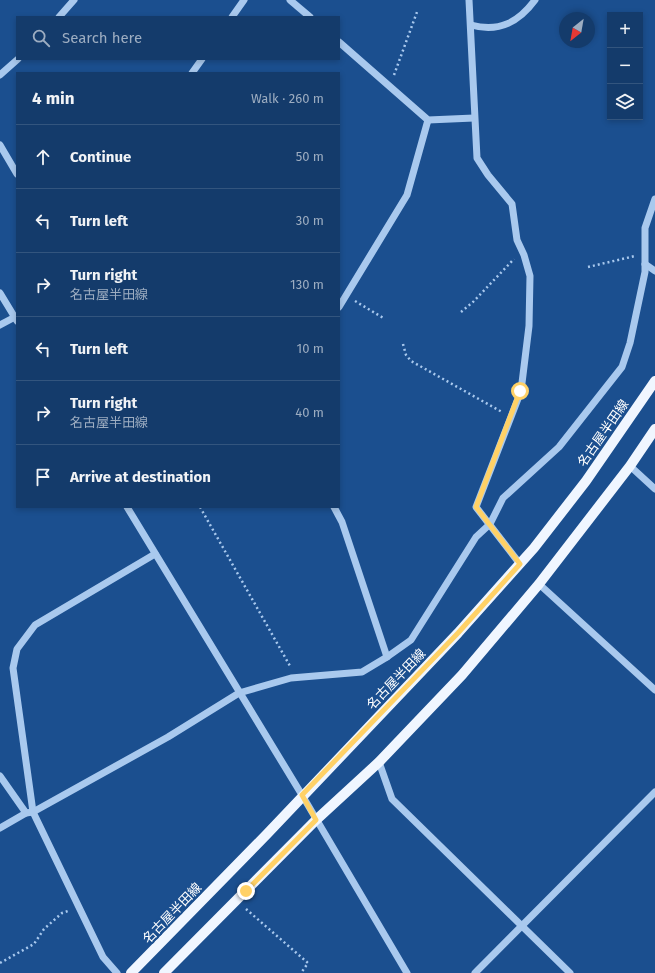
<!DOCTYPE html>
<html lang="en">
<head>
<meta charset="utf-8">
<style>
	:root { --surface:#143b6b; --page:#1d4271; --text:#f1f3f6; --muted:#9dadc1; --line:#33557e }
	body { margin:0; font-family:"Fira Sans","Noto Sans JP",sans-serif; background:var(--page); color:var(--text) }
	.controls { position:absolute; right:12px; top:12px; display:grid; overflow:hidden; border-radius:0px; box-shadow:0 2px 6px #0003 }
	.controls button { width:36px; height:36px; display:grid; place-items:center; padding:0; border:0; border-bottom:1px solid var(--line); background:var(--surface); color:var(--text); font:20px sans-serif }
	.compass { position:absolute; left:559px; top:12px; width:36px; height:36px; border-radius:50%; background:var(--surface); box-shadow:0 2px 6px #0003; rotate:211deg }
	.stop { position:absolute; width:12px; height:12px; margin:-9px; border:3px solid #ffd166; border-radius:50%; background:#fff }
	.stop.end { background:#ffd166; border-color:#fff; box-shadow:0 1px 4px #0008 }
	.list { margin:0; padding:0; list-style:none }
	h2 { display:flex; justify-content:space-between; align-items:center; height:52px; margin:0; padding:0 16px; font-size:17px }
	h2 small { font-size:13px; font-weight:400; color:var(--muted) }
	.list li { display:grid; grid-template-columns:26px 1fr auto; gap:12px; align-items:center; box-sizing:border-box; height:64px; padding:0 16px; border-top:1px solid var(--line) }
	.list b { display:block; font-size:15px; white-space:nowrap }
	.list p { margin:0; font-size:13px; white-space:nowrap; color:var(--muted) }
	.list em { font-size:13px; font-style:normal; color:var(--muted) }
	.icon { flex:none; width:22px; height:22px; fill:none; stroke:currentColor; stroke-width:2; stroke-linecap:round; stroke-linejoin:round }
	.map { position:relative; flex:none; width:655px; height:973px; overflow:hidden }
	.search { position:absolute; background:var(--surface); box-shadow:0 2px 6px #0003; left:16px; top:16px; width:324px; height:44px; display:flex; align-items:center; gap:10px; box-sizing:border-box; padding:0 14px; border-radius:0px; color:var(--muted); font-size:15px }
	.panel { position:absolute; background:var(--surface); box-shadow:0 2px 6px #0003; left:16px; top:72px; width:324px; height:436px; border-radius:0px }
	.map>svg:first-child { display:block }
	.lines { fill:none; stroke-linecap:round; stroke-linejoin:round }
	.path { stroke:#a9c9ee; stroke-width:2.5; stroke-dasharray:2 3; stroke-linecap:butt }
	.minor { stroke:#a9c9ee; stroke-width:7 }
	.major { stroke:#f0f6ff; stroke-width:10 }
	.route { stroke:#ffd166; stroke-width:5 }
	.labels { text-anchor:middle; dominant-baseline:central; stroke-width:4; stroke-linejoin:round; paint-order:stroke }
	.street-label { font-size:13px; fill:#fff; stroke:#1b4f8f }
</style>
</head>
<body>
<div class="map">
<svg width="655" height="973" viewBox="0 0 655 973">
	<rect width="100%" height="100%" fill="#1b4f8f"/>
	<g class="lines">
		<g class="path">
			<path d="M394,75l23,-63"/>
			<path d="M588,267l47,-11"/>
			<path d="M355,301l30,18"/>
			<path d="M461,312l12,-10 41,-43"/>
			<path d="M403,344l3,11 5,6 91,51"/>
			<path d="M200,507l90,159"/>
			<path d="M246,909l62,54 -7,10"/>
			<path d="M0,963l34,-19 10,-15 18,-16 6,-2"/>
		</g>
		<g class="minor">
			<path d="M290,0l20,17"/>
			<path d="M469,0l8,158 11,17 24,29 5,36 7,15 6,21 -1,50 -8,65 -45,116 44,57"/>
			<path d="M59,17l15,-17"/>
			<path d="M232,17l12,-17"/>
			<path d="M471,25c28,8 48,-3 64,-25"/>
			<path d="M339,42l89,78 46,-2"/>
			<path d="M192,73l10,-14"/>
			<path d="M0,75l18,-16"/>
			<path d="M0,145l17,29"/>
			<path d="M645,264l10,7"/>
			<path d="M0,293l17,28"/>
			<path d="M339,307l68,-112 21,-75"/>
			<path d="M0,325l15,-8"/>
			<path d="M630,466l25,23"/>
			<path d="M127,507l175,288 105,178"/>
			<path d="M334,507l8,15 45,135"/>
			<path d="M539,584l116,106"/>
			<path d="M379,762l13,37 178,174"/>
			<path d="M0,776l26,37 7,-1 135,-75 71,-44 52,-15 71,-6 25,-15 24,-17 65,-103 14,-13 13,-26 56,-51 63,-80 8,-24 15,-71v-44l10,-29"/>
			<path d="M0,828l26,-15"/>
			<path d="M117,973l-14,-16 -70,-145 -20,-144 4,-19 18,-24 120,-71"/>
			<path d="M475,973l180,-181"/>
		</g>
		<g class="major">
			<path d="M131,973l136,-139 191,-201 76,-85 52,-67 69,-100"/>
			<path d="M164,973l152,-153 63,-58 83,-87 77,-91 91,-118 25,-37"/>
		</g>
	</g>
	<g class="lines">
		<path class="route" d="M246,891l70,-71 -14,-25 156,-162 62,-69 -44,-57 44,-116"/>
	</g>
	<g class="labels">
		<g class="street-label">
			<text transform="translate(603 433) rotate(-55)">名古屋半田線</text>
			<text transform="translate(396 679) rotate(-46)">名古屋半田線</text>
			<text transform="translate(172 913) rotate(-46)">名古屋半田線</text>
		</g>
	</g>
</svg>
<div class="controls">
<button>+</button>
<button>−</button>
<button><svg class="icon" aria-label="layers" viewBox="0 0 24 24"><path d="M12 4l9 5-9 5-9-5zM3 14l9 5 9-5"/></svg></button>
</div>
<svg class="compass" viewBox="-18 -18 36 36"><path d="M0-13l5 13h-10z" fill="#e53935"/><path d="M0 13l5-13h-10z" fill="#9dadc1"/></svg>
<div class="stop" style="left:520px;top:391px"></div>
<div class="stop end" style="left:246px;top:891px"></div>
<div class="search"><svg class="icon" aria-label="search" viewBox="0 0 24 24"><circle cx="10" cy="10" r="6"/><path d="M15 15l6 6"/></svg>Search here</div>
<section class="panel">
<h2>4 min<small>Walk · 260 m</small></h2>
<ul class="list">
<li><svg class="icon" aria-label="ahead" viewBox="0 0 24 24"><path d="M12 20V5M6 11l6-6 6 6"/></svg><div><b>Continue</b></div><em>50 m</em></li>
<li><svg class="icon" aria-label="left" viewBox="0 0 24 24"><path d="M17 20v-9H6M10 6l-5 5 5 5"/></svg><div><b>Turn left</b></div><em>30 m</em></li>
<li><svg class="icon" aria-label="right" viewBox="0 0 24 24"><path d="M7 20v-9h11M14 6l5 5-5 5"/></svg><div><b>Turn right</b><p>名古屋半田線</p></div><em>130 m</em></li>
<li><svg class="icon" aria-label="left" viewBox="0 0 24 24"><path d="M17 20v-9H6M10 6l-5 5 5 5"/></svg><div><b>Turn left</b></div><em>10 m</em></li>
<li><svg class="icon" aria-label="right" viewBox="0 0 24 24"><path d="M7 20v-9h11M14 6l5 5-5 5"/></svg><div><b>Turn right</b><p>名古屋半田線</p></div><em>40 m</em></li>
<li><svg class="icon" aria-label="arrive" viewBox="0 0 24 24"><path d="M6 21V4h12l-3 4 3 4H6"/></svg><div><b>Arrive at destination</b></div></li>
</ul>
</section>
</div>
</body>
</html>
